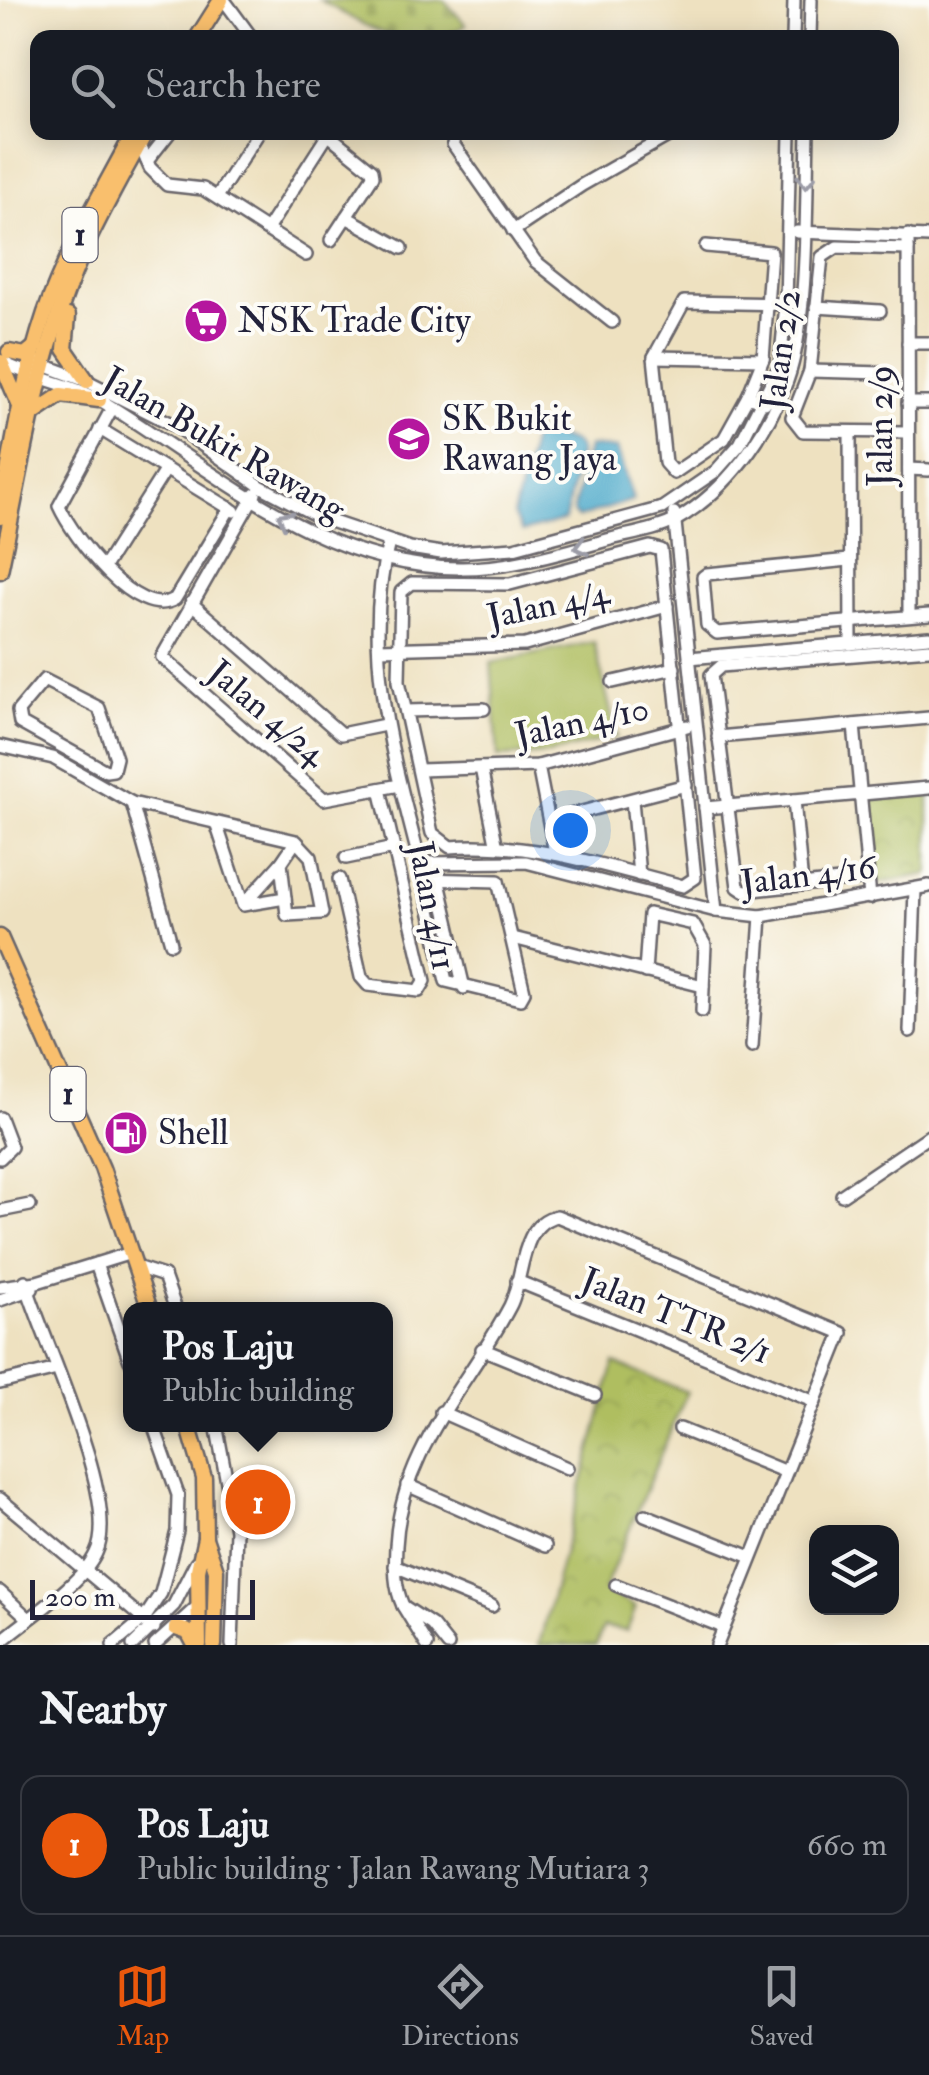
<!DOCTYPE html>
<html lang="en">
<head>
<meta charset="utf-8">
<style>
	:root { --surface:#171b24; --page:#242831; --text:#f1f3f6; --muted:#9ea1a6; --line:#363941; --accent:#ea580c }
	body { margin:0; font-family:"IM FELL Double Pica",serif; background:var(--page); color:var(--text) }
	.controls { position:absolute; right:30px; bottom:30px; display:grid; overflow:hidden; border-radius:20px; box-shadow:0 5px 25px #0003 }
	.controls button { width:90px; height:90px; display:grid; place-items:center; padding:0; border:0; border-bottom:2px solid var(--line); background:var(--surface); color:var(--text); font:50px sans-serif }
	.scale { position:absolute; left:30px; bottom:25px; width:225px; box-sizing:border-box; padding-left:10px; border:5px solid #22223b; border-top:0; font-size:28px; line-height:35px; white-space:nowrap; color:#22223b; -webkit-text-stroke:8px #fdfcf7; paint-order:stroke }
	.you { position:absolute; left:570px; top:830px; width:35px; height:35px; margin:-25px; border:8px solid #fff; border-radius:50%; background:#1a73e8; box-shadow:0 0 0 15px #1a73e833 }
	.badge { display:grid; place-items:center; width:65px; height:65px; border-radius:50%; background:var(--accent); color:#fff; font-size:32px; font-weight:700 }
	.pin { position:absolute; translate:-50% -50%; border:5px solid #fff; box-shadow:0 2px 10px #0006 }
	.popup { position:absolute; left:123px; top:1302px; width:270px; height:130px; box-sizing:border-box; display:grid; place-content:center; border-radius:20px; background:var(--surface); filter:drop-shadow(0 2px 8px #0005); font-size:32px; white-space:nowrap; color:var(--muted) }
	.popup b { font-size:38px; color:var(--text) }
	.popup::after { content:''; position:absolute; left:50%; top:100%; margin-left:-20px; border:20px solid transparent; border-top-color:var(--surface) }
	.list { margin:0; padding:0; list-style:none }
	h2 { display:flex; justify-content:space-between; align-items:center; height:130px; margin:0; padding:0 40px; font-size:42px }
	h2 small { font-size:32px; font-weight:400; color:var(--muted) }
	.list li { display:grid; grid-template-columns:65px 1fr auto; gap:30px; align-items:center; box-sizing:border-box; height:140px; margin:0 20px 20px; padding:0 20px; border:2px solid var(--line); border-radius:20px }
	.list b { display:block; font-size:38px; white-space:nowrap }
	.list p { margin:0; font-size:32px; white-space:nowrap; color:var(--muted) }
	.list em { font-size:32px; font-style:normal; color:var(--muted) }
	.icon { flex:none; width:55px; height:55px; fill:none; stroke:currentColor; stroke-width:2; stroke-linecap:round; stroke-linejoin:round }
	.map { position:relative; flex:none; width:929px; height:1645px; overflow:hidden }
	.search { position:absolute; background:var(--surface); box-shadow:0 5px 25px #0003; left:30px; right:30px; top:30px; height:110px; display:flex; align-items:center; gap:25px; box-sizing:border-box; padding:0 35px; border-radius:20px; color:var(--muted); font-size:38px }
	.sheet { height:290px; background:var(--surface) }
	nav { display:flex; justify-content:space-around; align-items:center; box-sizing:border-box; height:140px; border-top:2px solid var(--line); background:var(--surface); font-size:28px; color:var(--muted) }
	nav a { display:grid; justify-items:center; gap:5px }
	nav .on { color:var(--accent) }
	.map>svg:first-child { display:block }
	.cemetery { fill:url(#cemetery-stones); stroke:#68704e; stroke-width:2.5 }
	.park { fill:url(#park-crowns); stroke:#68704e; stroke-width:2.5 }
	.garden { fill:#afbe61; stroke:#68704e; stroke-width:2.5 }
	.water { fill:#4ba9ca; stroke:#366682; stroke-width:2.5 }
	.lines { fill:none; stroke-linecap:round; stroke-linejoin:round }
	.minor-casing { stroke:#69656a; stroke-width:16 }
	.major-casing { stroke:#69656a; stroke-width:19 }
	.minor { stroke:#fff; stroke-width:11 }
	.major { stroke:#f9bf6d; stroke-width:14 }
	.oneway { stroke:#9c9ca7 }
	.labels { text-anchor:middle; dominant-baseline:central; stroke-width:8; stroke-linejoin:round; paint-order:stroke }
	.shield { fill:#fdfcf7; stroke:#646373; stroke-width:2.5 }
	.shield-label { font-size:32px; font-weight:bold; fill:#22223b }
	.poi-label { font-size:35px; fill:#22223b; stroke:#fdfcf7; text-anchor:start }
	.street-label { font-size:35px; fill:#22223b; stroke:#fdfcf7 }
</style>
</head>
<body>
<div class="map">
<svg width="929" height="1645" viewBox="0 0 929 1645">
	<defs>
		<pattern id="cemetery-stones" width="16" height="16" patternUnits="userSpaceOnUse" patternTransform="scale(2.5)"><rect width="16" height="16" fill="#afbe61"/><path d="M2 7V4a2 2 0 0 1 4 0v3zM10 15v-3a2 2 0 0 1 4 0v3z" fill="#96a355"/></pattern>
		<pattern id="park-crowns" width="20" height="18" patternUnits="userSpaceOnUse" patternTransform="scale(2.5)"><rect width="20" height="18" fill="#afbe61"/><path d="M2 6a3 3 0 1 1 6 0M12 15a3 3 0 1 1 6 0" fill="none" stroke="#96a355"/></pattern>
	</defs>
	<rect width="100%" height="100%" fill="#fdfcf7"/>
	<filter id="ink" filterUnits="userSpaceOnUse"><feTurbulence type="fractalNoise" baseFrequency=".01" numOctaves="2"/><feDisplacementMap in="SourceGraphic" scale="20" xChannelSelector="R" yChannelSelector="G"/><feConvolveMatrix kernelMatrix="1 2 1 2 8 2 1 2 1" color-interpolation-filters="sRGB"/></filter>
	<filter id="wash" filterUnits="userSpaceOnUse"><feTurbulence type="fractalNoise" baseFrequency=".0048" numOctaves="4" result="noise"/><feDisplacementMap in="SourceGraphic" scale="40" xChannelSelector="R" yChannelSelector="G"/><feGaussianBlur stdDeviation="2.25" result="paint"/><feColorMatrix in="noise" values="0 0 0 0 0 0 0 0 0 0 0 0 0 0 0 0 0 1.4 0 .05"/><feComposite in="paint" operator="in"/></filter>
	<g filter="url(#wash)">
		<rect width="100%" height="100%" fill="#eee1c0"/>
		<path class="cemetery" d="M320,0h124l22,25c-53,34 -99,2 -146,-25z"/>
		<g class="park">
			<path d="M929,792v82l-55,10 -11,-81 9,-7z"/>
			<path d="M614,1363l73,29 -83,198 32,17 -9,24 -24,-4 -7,18h-57z"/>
		</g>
		<path class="garden" d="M594,642l23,95 -68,17 -51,3 -7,-94z"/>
		<g class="water">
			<path d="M540,431l35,12 5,7 -15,70 -43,12 -9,-17 21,-81z"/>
			<path d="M588,446l29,3 16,51 -55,18 -5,-5z"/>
		</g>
	</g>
	<g filter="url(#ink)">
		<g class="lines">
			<defs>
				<g id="minor">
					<path d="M224,0l28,38"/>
					<path d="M793,38l1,-38"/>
					<path d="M810,38l1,-38"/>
					<path d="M325,132l47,38 1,6 -42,64"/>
					<path d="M453,144l82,117 77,61"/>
					<path d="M142,150l8,18 17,17 36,4 103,66"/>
					<path d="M147,161l23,-29"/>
					<path d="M217,197l42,-65"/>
					<path d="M346,217l56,31"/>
					<path d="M268,228l59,-92"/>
					<path d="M513,231l69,-46 93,-53"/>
					<path d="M797,232l132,5"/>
					<path d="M908,235l1,381"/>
					<path d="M706,246l65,6 -8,107 -15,37"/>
					<path d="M908,249l-71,-2 -15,10 -12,114 -18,46 11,14 105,1"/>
					<path d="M816,307l64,4"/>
					<path d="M908,343h21"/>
					<path d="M654,357l109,2"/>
					<path d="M0,361c32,18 72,22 105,42 111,68 219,167 358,165 50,0 99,-15 148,-29 20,-5 47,-9 65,-19 51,-29 91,-86 111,-139 22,-60 19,-182 21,-249"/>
					<path d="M36,362l51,19 87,44 86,61 61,32 89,30 31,5 73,-5 148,-40 54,-37 24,-27 40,-79 6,-61 4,-172"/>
					<path d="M810,371l74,2"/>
					<path d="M765,403l-17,-7 -24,43 -50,34 -9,-10 -11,-106 30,-55 102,2"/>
					<path d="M908,403h21"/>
					<path d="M112,408l-53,98c14,31 78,116 116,93l55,-91"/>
					<path d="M100,429l134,82"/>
					<path d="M850,432l1,212"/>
					<path d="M909,469l20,1"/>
					<path d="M255,494l-93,163 162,142 76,-14"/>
					<path d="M674,513l42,398"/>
					<path d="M389,542c-28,105 3,211 29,313l7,8 101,-1 190,49 45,5 168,-30"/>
					<path d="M650,547l11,3 34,328 -12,8c-78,-20 -152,-45 -233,-39l-18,-14 -33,-152 2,-89 11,-9 98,1z"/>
					<path d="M849,560l-142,14 -4,3 4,48 10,8 212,-18"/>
					<path d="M104,567l62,-98"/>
					<path d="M191,603l150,131 44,-9"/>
					<path d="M379,649l146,-4 142,-39"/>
					<path d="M689,658l240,-21"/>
					<path d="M44,680l55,28 17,50 -3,12 -7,1 -86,-48 -2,-12z"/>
					<path d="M613,682l61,-14"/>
					<path d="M406,711l78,-2"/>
					<path d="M854,725l16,173"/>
					<path d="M718,737l211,-19"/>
					<path d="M0,746l53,12 79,45 164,38 15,16 11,56 -35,2 -6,-52 15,-22"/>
					<path d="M538,766l17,87"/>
					<path d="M481,768l15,75"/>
					<path d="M419,770l119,-4 149,-40"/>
					<path d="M632,800l7,75"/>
					<path d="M794,800l8,85"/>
					<path d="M132,803l39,140"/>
					<path d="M705,808l224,-20"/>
					<path d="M551,820l135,-35"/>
					<path d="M216,823l27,82 42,-7"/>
					<path d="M346,858l48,-10"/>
					<path d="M437,874l27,114"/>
					<path d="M868,878l-124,13 -6,-4 -27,-212 10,-9 208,-17"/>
					<path d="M339,879l22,98 7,8 51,6 6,-10 -45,-192"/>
					<path d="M423,879l75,2 26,111 -4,7 -74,-18 -23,-102 2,-16"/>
					<path d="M244,904l37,-41"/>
					<path d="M513,938l190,48"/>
					<path d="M645,972l4,-58 44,10 12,21 -3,66"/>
					<path d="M910,1031l5,-142"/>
					<path d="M752,1046l9,-130"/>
					<path d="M0,1118l11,29 -11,11"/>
					<path d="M842,1195l87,-59"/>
					<path d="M0,1211l30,-6"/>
					<path d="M96,1264l34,97"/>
					<path d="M136,1267l28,9"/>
					<path d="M164,1276l12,34"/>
					<path d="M517,1281l298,121"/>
					<path d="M0,1287l37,-5 94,-29"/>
					<path d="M0,1300l32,-11"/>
					<path d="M482,1349l113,46"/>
					<path d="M0,1383l57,-14"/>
					<path d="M441,1412l126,56"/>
					<path d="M216,1424l20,106 -4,115"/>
					<path d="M680,1429l106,43"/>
					<path d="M407,1485l138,61"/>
					<path d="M0,1499l154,129"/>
					<path d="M645,1515l106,42"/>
					<path d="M395,1566l97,40"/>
					<path d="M616,1585l107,42"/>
					<path d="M0,1592l28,26"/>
					<path d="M403,1606c-9,-20 -8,-38 -7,-60 5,-97 71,-158 114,-240 14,-26 9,-83 47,-90l285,117 -125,312"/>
					<path d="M0,1642c27,-23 82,-58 96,-89 26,-52 -54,-213 -71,-272"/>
					<path d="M113,1645l31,-26 17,-26 16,-62 1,-36 -25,-71"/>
					<path d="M133,1645l41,-40 22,-43"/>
					<path d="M155,1645l43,-39"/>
					<path d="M427,1645l-24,-39 29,19 16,20"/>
				</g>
				<g id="major">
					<path d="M197,38l24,-38"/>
					<path d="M68,316l-3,33 22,32"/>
					<path d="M9,352l16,3 10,-8"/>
					<path d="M1,362l18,42"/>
					<path d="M33,414l28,-19 38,5"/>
					<path d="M0,517c12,-68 23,-139 45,-204 22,-63 58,-122 89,-181"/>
					<path d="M0,571c22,-102 37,-213 79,-310 19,-44 44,-87 67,-129"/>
					<path d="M0,937l102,231 48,142"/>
					<path d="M188,1424l16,54 1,60 11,32 -2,75"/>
					<path d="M176,1628l12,4 7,13"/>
					<path d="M199,1645l-1,-75 7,-32"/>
				</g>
			</defs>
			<use href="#minor" class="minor-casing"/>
			<use href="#major" class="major-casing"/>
			<use href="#minor" class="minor"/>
			<use href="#major" class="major"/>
		</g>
		<defs><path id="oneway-chevron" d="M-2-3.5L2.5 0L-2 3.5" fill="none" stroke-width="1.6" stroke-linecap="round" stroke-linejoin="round" transform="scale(2.5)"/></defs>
		<g class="oneway">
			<use href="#oneway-chevron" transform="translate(806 182) rotate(92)"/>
			<use href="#oneway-chevron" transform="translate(284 518) rotate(-151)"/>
			<use href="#oneway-chevron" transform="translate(581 547) rotate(165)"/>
		</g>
	</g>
	<defs>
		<symbol id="supermarket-disc" viewBox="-11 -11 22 22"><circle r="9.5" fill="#b5179e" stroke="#fdfcf7"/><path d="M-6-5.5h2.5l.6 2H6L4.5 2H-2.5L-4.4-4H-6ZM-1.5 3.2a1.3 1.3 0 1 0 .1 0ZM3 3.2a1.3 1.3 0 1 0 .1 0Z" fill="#fff"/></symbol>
		<symbol id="school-disc" viewBox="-11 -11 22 22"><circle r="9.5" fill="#b5179e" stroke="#fdfcf7"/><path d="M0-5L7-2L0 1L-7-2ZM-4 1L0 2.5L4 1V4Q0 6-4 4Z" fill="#fff"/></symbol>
		<symbol id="fuel-disc" viewBox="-11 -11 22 22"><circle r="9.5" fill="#b5179e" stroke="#fdfcf7"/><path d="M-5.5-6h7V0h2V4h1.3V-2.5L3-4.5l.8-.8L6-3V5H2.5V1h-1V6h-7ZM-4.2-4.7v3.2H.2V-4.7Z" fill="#fff"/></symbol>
	</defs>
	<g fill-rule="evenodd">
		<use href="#supermarket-disc" x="181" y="296" width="50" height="50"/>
		<use href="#school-disc" x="384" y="414" width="50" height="50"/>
		<use href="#fuel-disc" x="101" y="1108" width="50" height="50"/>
	</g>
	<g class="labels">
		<g class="shield">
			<rect x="62.5" y="208" width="35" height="54" rx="8"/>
			<rect x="50.5" y="1067" width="35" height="54" rx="8"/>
		</g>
		<g class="shield-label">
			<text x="80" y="235">1</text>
			<text x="68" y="1094">1</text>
		</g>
		<g class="poi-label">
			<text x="238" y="321">NSK Trade City</text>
			<text x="442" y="419">SK Bukit<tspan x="442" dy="40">Rawang Jaya</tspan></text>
			<text x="158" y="1133">Shell</text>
		</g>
		<g class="street-label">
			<text transform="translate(781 350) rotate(-82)">Jalan 2/2</text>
			<text transform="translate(881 426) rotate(-90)">Jalan 2/9</text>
			<text transform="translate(224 444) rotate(30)">Jalan Bukit Rawang</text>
			<text transform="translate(548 605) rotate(-12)">Jalan 4/4</text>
			<text transform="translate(267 713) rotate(40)">Jalan 4/24</text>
			<text transform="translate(582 722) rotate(-12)">Jalan 4/10</text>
			<text transform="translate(808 875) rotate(-7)">Jalan 4/16</text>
			<text transform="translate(432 906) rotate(79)">Jalan 4/11</text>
			<text transform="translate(676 1316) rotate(22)">Jalan TTR 2/1</text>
		</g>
	</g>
</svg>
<div class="controls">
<button><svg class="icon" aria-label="layers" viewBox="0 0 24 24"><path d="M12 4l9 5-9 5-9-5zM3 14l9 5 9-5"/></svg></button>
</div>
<div class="scale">200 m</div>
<div class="you"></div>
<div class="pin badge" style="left:258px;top:1502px">1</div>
<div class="popup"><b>Pos Laju</b>Public building</div>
<div class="search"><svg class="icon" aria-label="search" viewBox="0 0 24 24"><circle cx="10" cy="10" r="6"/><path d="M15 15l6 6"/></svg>Search here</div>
</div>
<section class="sheet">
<h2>Nearby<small></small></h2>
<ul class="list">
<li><span class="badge">1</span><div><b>Pos Laju</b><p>Public building · Jalan Rawang Mutiara 3</p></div><em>660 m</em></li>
</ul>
</section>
<nav>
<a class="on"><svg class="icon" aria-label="map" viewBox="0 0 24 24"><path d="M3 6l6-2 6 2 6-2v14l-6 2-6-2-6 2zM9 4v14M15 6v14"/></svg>Map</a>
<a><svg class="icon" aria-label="directions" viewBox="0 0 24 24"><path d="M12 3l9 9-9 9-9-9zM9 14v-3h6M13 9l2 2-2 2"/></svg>Directions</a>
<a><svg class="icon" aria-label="saved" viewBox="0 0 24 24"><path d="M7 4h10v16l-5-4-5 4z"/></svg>Saved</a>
</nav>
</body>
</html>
